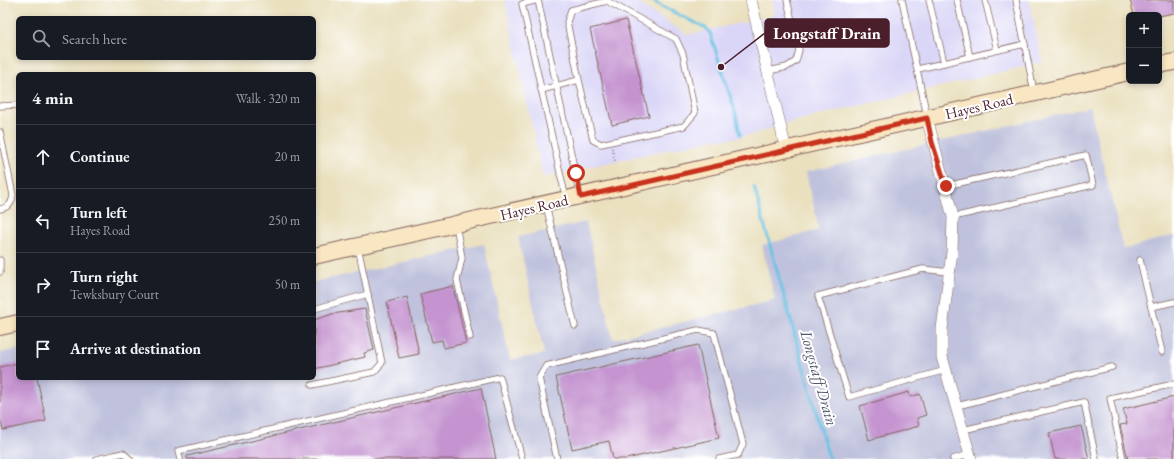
<!DOCTYPE html>
<html lang="en">
<head>
<meta charset="utf-8">
<style>
	:root { --surface:#171b24; --page:#242831; --text:#f1f3f6; --muted:#9ea1a6; --line:#363941 }
	body { margin:0; font-family:"EB Garamond",serif; background:var(--page); color:var(--text) }
	.controls { position:absolute; right:12px; top:12px; display:grid; overflow:hidden; border-radius:6px; box-shadow:0 2px 6px #0003 }
	.controls button { width:36px; height:36px; display:grid; place-items:center; padding:0; border:0; border-bottom:1px solid var(--line); background:var(--surface); color:var(--text); font:20px sans-serif }
	.stop { position:absolute; width:12px; height:12px; margin:-9px; border:3px solid #c8321e; border-radius:50%; background:#fff }
	.stop.end { background:#c8321e; border-color:#fff; box-shadow:0 1px 4px #0008 }
	.list { margin:0; padding:0; list-style:none }
	h2 { display:flex; justify-content:space-between; align-items:center; height:52px; margin:0; padding:0 16px; font-size:17px }
	h2 small { font-size:13px; font-weight:400; color:var(--muted) }
	.list li { display:grid; grid-template-columns:26px 1fr auto; gap:12px; align-items:center; box-sizing:border-box; height:64px; padding:0 16px; border-top:1px solid var(--line) }
	.list b { display:block; font-size:15px; white-space:nowrap }
	.list p { margin:0; font-size:13px; white-space:nowrap; color:var(--muted) }
	.list em { font-size:13px; font-style:normal; color:var(--muted) }
	.icon { flex:none; width:22px; height:22px; fill:none; stroke:currentColor; stroke-width:2; stroke-linecap:round; stroke-linejoin:round }
	.map { position:relative; flex:none; width:1174px; height:459px; overflow:hidden }
	.search { position:absolute; background:var(--surface); box-shadow:0 2px 6px #0003; left:16px; top:16px; width:300px; height:44px; display:flex; align-items:center; gap:10px; box-sizing:border-box; padding:0 14px; border-radius:6px; color:var(--muted); font-size:15px }
	.panel { position:absolute; background:var(--surface); box-shadow:0 2px 6px #0003; left:16px; top:72px; width:300px; height:308px; border-radius:6px }
	.map>svg:first-child { display:block }
	.built { fill:#dad6f7 }
	.industrial { fill:#c0c2dd }
	.lines { fill:none; stroke-linecap:round; stroke-linejoin:round }
	.stream { stroke:#65c1e3; stroke-width:3 }
	.building { fill:#c594d0 }
	.service-casing { stroke:#82635e; stroke-width:7 }
	.minor-casing { stroke:#82635e; stroke-width:12 }
	.secondary-casing { stroke:#82635e; stroke-width:18 }
	.path { stroke:#82635e; stroke-width:1.5; stroke-dasharray:1 3; stroke-linecap:butt }
	.service { stroke:#fff; stroke-width:5.5 }
	.minor { stroke:#fff; stroke-width:11 }
	.secondary { stroke:#f9e7c3; stroke-width:16 }
	.route { stroke:#c8321e; stroke-width:5 }
	.labels { text-anchor:middle; dominant-baseline:central; stroke-width:4; stroke-linejoin:round; paint-order:stroke }
	.street-label { font-size:15px; fill:#4a1f2b; stroke:#fff }
	.water-label { font-size:16px; font-style:italic; fill:#53586b; stroke:#fff }
	.leader { fill:none; stroke:#4a1f2b; stroke-width:1.5 }
	.callout-dot { fill:#4a1f2b; stroke:#fff; stroke-width:1.5 }
	.callout { fill:#4a1f2b; stroke:#4a1f2b; stroke-width:1.5 }
	.callout-label { font-size:16px; text-anchor:middle; font-weight:bold; fill:#fff }
</style>
</head>
<body>
<div class="map">
<svg width="1174" height="459" viewBox="0 0 1174 459">
	<rect width="100%" height="100%" fill="#fff"/>
	<filter id="ink" filterUnits="userSpaceOnUse"><feTurbulence type="fractalNoise" baseFrequency=".025" numOctaves="2"/><feDisplacementMap in="SourceGraphic" scale="8" xChannelSelector="R" yChannelSelector="G"/><feConvolveMatrix kernelMatrix="1 2 1 2 8 2 1 2 1" color-interpolation-filters="sRGB"/></filter>
	<filter id="wash" filterUnits="userSpaceOnUse"><feTurbulence type="fractalNoise" baseFrequency=".012" numOctaves="4" result="noise"/><feDisplacementMap in="SourceGraphic" scale="16" xChannelSelector="R" yChannelSelector="G"/><feGaussianBlur stdDeviation="0.9" result="paint"/><feColorMatrix in="noise" values="0 0 0 0 0 0 0 0 0 0 0 0 0 0 0 0 0 1.4 0 .05"/><feComposite in="paint" operator="in"/></filter>
	<g filter="url(#wash)">
		<rect width="100%" height="100%" fill="#eae0be"/>
		<path class="built" d="M505,0h129l54,35 87,-20 -3,-15h257l14,62 -248,59 -49,15 -16,3h-15l-172,38z"/>
		<path class="industrial" d="M1090,107l33,142 51,-14v224h-1174v-106l18,-4v29h296v-96l170,-38 26,116 34,-6 -26,-117 68,-15 27,117 162,-39 -13,-55 57,-15 -13,-58z"/>
		<g class="lines">
			<g class="stream">
				<path d="M652,0l9,6 45,22 4,5 26,81 4,21"/>
				<path d="M754,187l75,272"/>
			</g>
		</g>
		<g id="blocks">
			<g class="building">
				<path d="M1130,0h44v13l-15,3 -25,-1z"/>
				<path d="M626,20l23,96 -37,9 -22,-96z"/>
				<path d="M453,286l13,57 -22,5 -2,-8 -10,2 -12,-48z"/>
				<path d="M407,297l12,57 -20,4 -12,-56z"/>
				<path d="M365,309l9,41 -10,3 1,4 -51,12v-49l18,-6z"/>
				<path d="M698,345l21,93 -93,21h-13l-4,-18 -37,8 -16,-72z"/>
				<path d="M18,363v15h19l9,43 -43,9 -3,-12v-51z"/>
				<path d="M481,388l15,71h-309v-3z"/>
				<path d="M909,392l1,5 10,-3 6,21 -9,3 2,8 -50,14 -9,-34z"/>
				<path d="M1174,397v62h-46l-8,-34 7,-1 -4,-15z"/>
				<path d="M1081,426l8,33h-34l-6,-26z"/>
			</g>
		</g>
	</g>
	<g filter="url(#ink)">
		<use href="#blocks" fill-opacity="0" stroke="#82635e" stroke-width="1"/>
		<g class="lines">
			<defs>
				<g id="service">
					<path d="M902,0l25,116"/>
					<path d="M929,0l15,63"/>
					<path d="M957,0l13,57"/>
					<path d="M985,0l12,50"/>
					<path d="M1016,0l18,92"/>
					<path d="M918,69l107,-25"/>
					<path d="M768,71l19,-4 9,-6 3,-11 -12,-50"/>
					<path d="M541,90l38,-10 -12,-58 4,-12 36,-9 69,38 7,15 12,59 -11,13 -83,18 -8,-4 -14,-60"/>
					<path d="M0,106l18,-1"/>
					<path d="M0,132l13,63c-1,9 -4,12 -13,14"/>
					<path d="M946,186l140,-31 7,30 -140,32"/>
					<path d="M566,199l-44,-195 16,-4 42,195"/>
					<path d="M546,205l29,121"/>
					<path d="M456,225l6,33 -5,22 13,57"/>
					<path d="M0,260v12"/>
					<path d="M1140,260l11,47"/>
					<path d="M314,309l54,-15"/>
					<path d="M1162,352l-11,-45 23,-5"/>
					<path d="M946,370l-97,27 -31,-101 105,-27 26,3"/>
					<path d="M312,385l62,-13 8,-9 -24,-116"/>
					<path d="M957,406l155,-39"/>
					<path d="M963,430l121,-28 12,57"/>
					<path d="M97,459l26,-6 7,6"/>
					<path d="M180,459l-2,-8 322,-74 22,82"/>
					<path d="M557,459l-18,-81 7,-12 152,-36 16,3 29,111 -5,11 -19,4"/>
					<path d="M953,459l17,-5"/>
					<path d="M1123,459l-13,-61 64,-14"/>
				</g>
				<g id="minor">
					<path d="M751,0l35,150"/>
					<path d="M927,118l26,99 -1,35 -10,77v28l29,102"/>
				</g>
				<g id="secondary">
					<path d="M1159,65l15,-3"/>
					<path d="M314,256l815,-184"/>
					<path d="M0,327l18,-4"/>
				</g>
			</defs>
			<use href="#service" class="service-casing"/>
			<use href="#minor" class="minor-casing"/>
			<use href="#secondary" class="secondary-casing"/>
			<path class="path" d="M612,148l4,16"/>
			<use href="#service" class="service"/>
			<use href="#minor" class="minor"/>
			<use href="#secondary" class="secondary"/>
		</g>
	</g>
	<g class="lines" filter="url(#ink)">
		<path class="route" d="M576,173l5,24 346,-79 5,24 14,44"/>
	</g>
	<g class="labels">
		<g class="street-label">
			<text transform="translate(979 106) rotate(-13)">Hayes Road</text>
			<text transform="translate(534 207) rotate(-13)">Hayes Road</text>
		</g>
		<g class="water-label">
			<text transform="translate(819 378) rotate(74)">Longstaff Drain</text>
		</g>
	</g>
	<path class="leader" d="M721 67L765 33"/>
	<circle class="callout-dot" cx="721" cy="67" r="4"/>
	<rect class="callout" x="765" y="19" width="124" height="28" rx="4"/>
	<g class="callout-label">
		<text x="827" y="39">Longstaff Drain</text>
	</g>
</svg>
<div class="controls">
<button>+</button>
<button>−</button>
</div>
<div class="stop" style="left:576px;top:173px"></div>
<div class="stop end" style="left:946px;top:186px"></div>
<div class="search"><svg class="icon" aria-label="search" viewBox="0 0 24 24"><circle cx="10" cy="10" r="6"/><path d="M15 15l6 6"/></svg>Search here</div>
<section class="panel">
<h2>4 min<small>Walk · 320 m</small></h2>
<ul class="list">
<li><svg class="icon" aria-label="ahead" viewBox="0 0 24 24"><path d="M12 20V5M6 11l6-6 6 6"/></svg><div><b>Continue</b></div><em>20 m</em></li>
<li><svg class="icon" aria-label="left" viewBox="0 0 24 24"><path d="M17 20v-9H6M10 6l-5 5 5 5"/></svg><div><b>Turn left</b><p>Hayes Road</p></div><em>250 m</em></li>
<li><svg class="icon" aria-label="right" viewBox="0 0 24 24"><path d="M7 20v-9h11M14 6l5 5-5 5"/></svg><div><b>Turn right</b><p>Tewksbury Court</p></div><em>50 m</em></li>
<li><svg class="icon" aria-label="arrive" viewBox="0 0 24 24"><path d="M6 21V4h12l-3 4 3 4H6"/></svg><div><b>Arrive at destination</b></div></li>
</ul>
</section>
</div>
</body>
</html>
